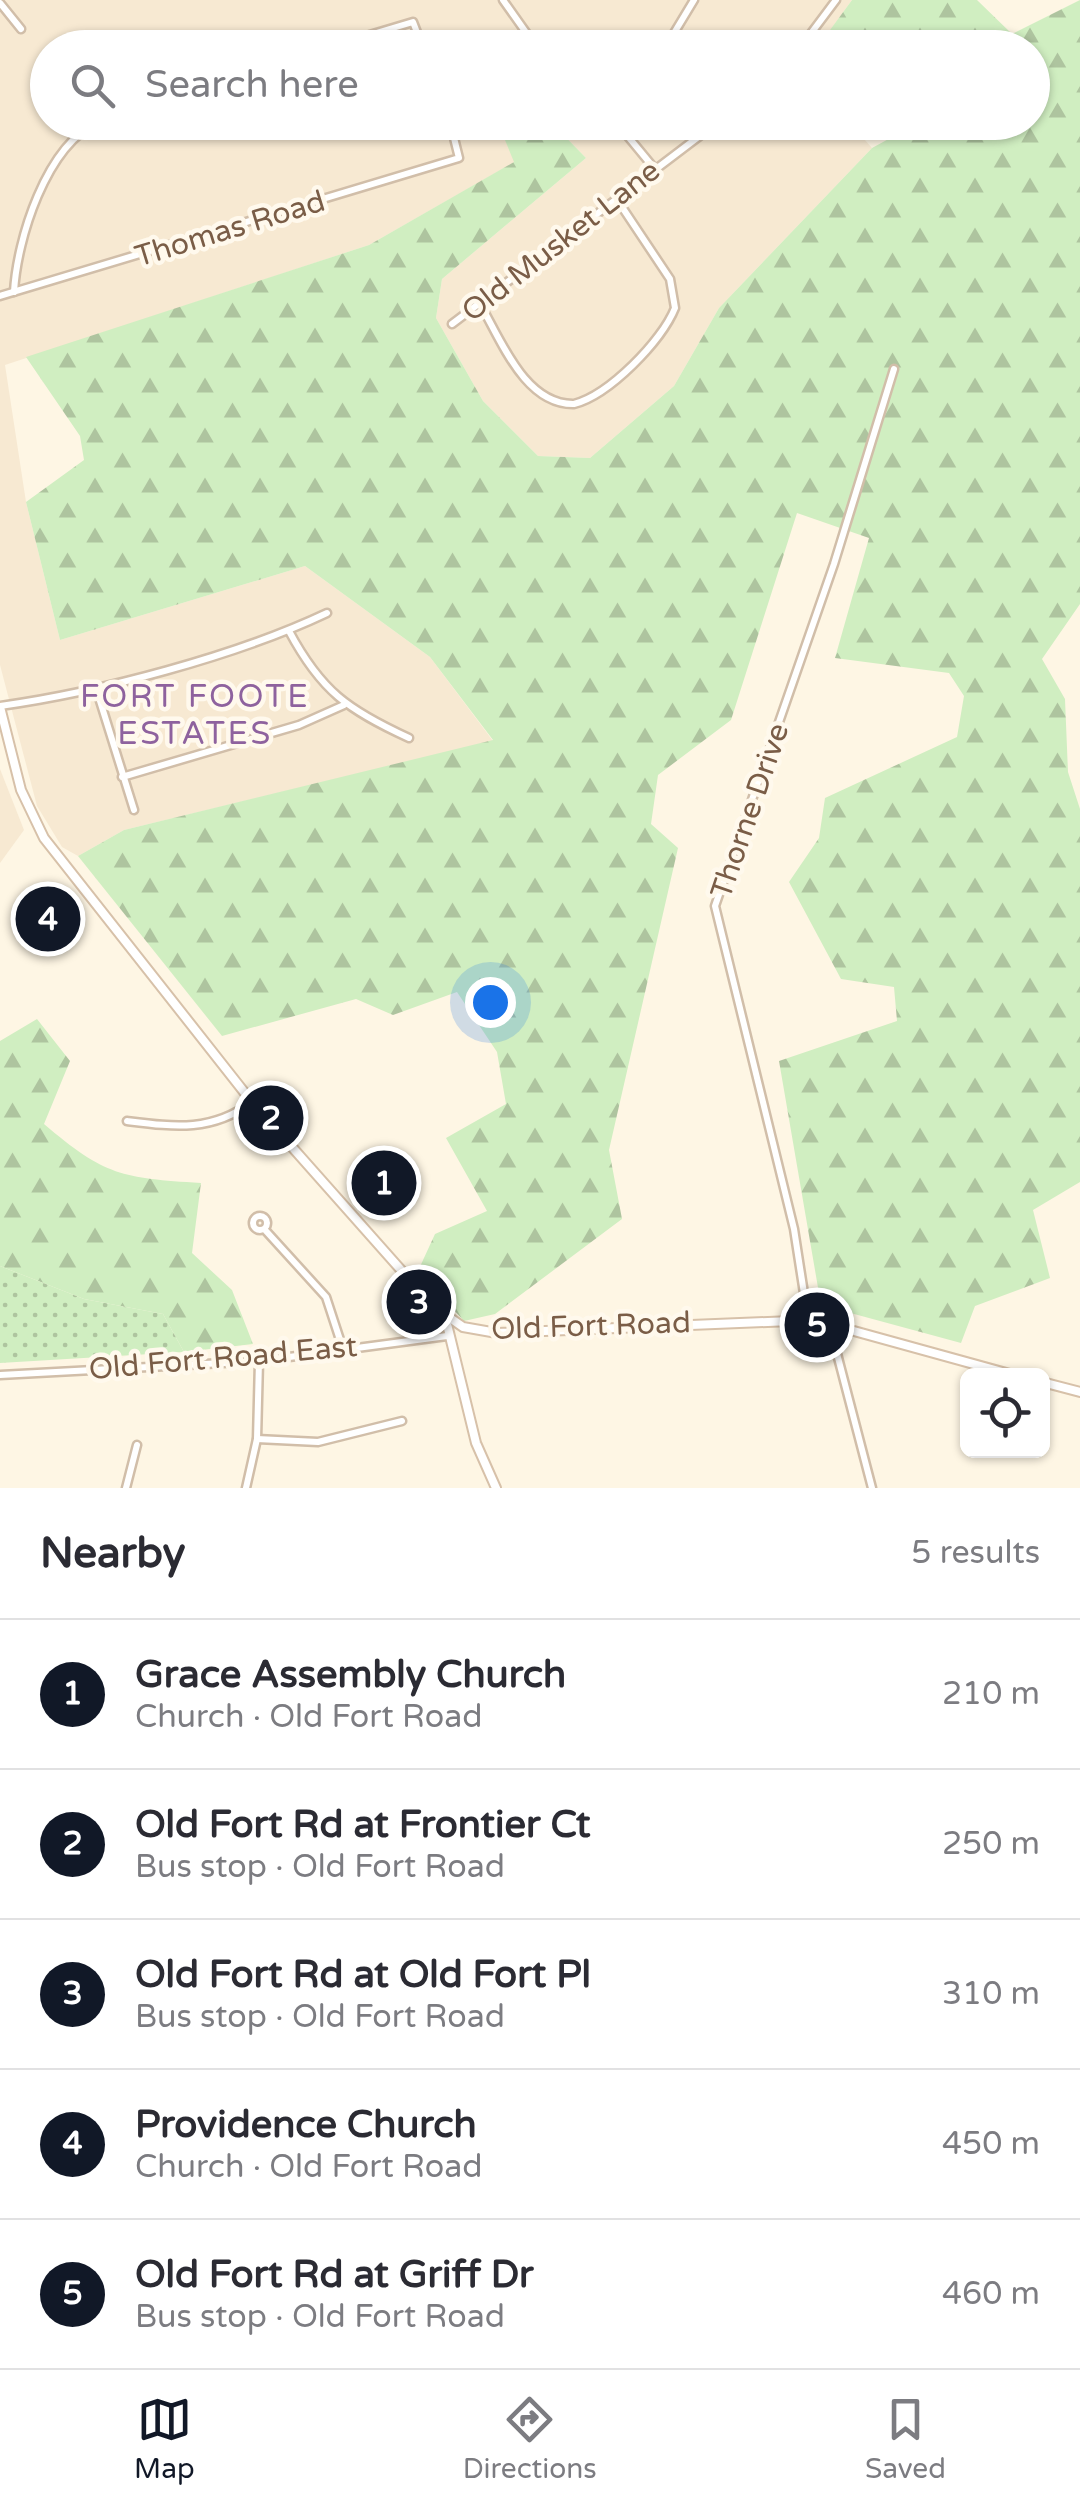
<!DOCTYPE html>
<html lang="en">
<head>
<meta charset="utf-8">
<style>
	:root { --surface:#fff; --page:#f7f7f7; --text:#2b2b33; --muted:#7c7c81; --line:#e1e1e2; --accent:#111827 }
	body { margin:0; font-family:"Varela Round",sans-serif; background:var(--page); color:var(--text) }
	.controls { position:absolute; right:30px; bottom:30px; display:grid; overflow:hidden; border-radius:15px; box-shadow:0 2px 8px #0004 }
	.controls button { width:90px; height:90px; display:grid; place-items:center; padding:0; border:0; border-bottom:2px solid var(--line); background:var(--surface); color:var(--text); font:50px sans-serif }
	.you { position:absolute; left:490px; top:1002px; width:35px; height:35px; margin:-25px; border:8px solid #fff; border-radius:50%; background:#1a73e8; box-shadow:0 0 0 15px #1a73e833 }
	.badge { display:grid; place-items:center; width:65px; height:65px; border-radius:50%; background:var(--accent); color:#fff; font-size:32px; font-weight:700 }
	.pin { position:absolute; translate:-50% -50%; border:5px solid #fff; box-shadow:0 2px 10px #0006 }
	.list { margin:0; padding:0; list-style:none }
	h2 { display:flex; justify-content:space-between; align-items:center; height:130px; margin:0; padding:0 40px; font-size:42px }
	h2 small { font-size:32px; font-weight:400; color:var(--muted) }
	.list li { display:grid; grid-template-columns:65px 1fr auto; gap:30px; align-items:center; box-sizing:border-box; height:150px; padding:0 40px; border-top:2px solid var(--line) }
	.list b { display:block; font-size:38px; white-space:nowrap }
	.list p { margin:0; font-size:32px; white-space:nowrap; color:var(--muted) }
	.list em { font-size:32px; font-style:normal; color:var(--muted) }
	.icon { flex:none; width:55px; height:55px; fill:none; stroke:currentColor; stroke-width:2; stroke-linecap:round; stroke-linejoin:round }
	.map { position:relative; flex:none; width:1080px; height:1488px; overflow:hidden }
	.search { position:absolute; background:var(--surface); box-shadow:0 2px 8px #0004; left:30px; right:30px; top:30px; height:110px; display:flex; align-items:center; gap:25px; box-sizing:border-box; padding:0 35px; border-radius:55px; color:var(--muted); font-size:38px }
	.sheet { height:880px; background:var(--surface) }
	nav { display:flex; justify-content:space-around; align-items:center; box-sizing:border-box; height:140px; border-top:2px solid var(--line); background:var(--surface); font-size:28px; color:var(--muted) }
	nav a { display:grid; justify-items:center; gap:5px }
	nav .on { color:var(--accent) }
	.map>svg:first-child { display:block }
	.residential { fill:#f7e9d2 }
	.forest { fill:url(#forest-firs) }
	.park { fill:url(#park-dots) }
	.lines { fill:none; stroke-linecap:round; stroke-linejoin:round }
	.street-casing { stroke:#d1bea9; stroke-width:11 }
	.secondary-casing { stroke:#d7c1a9; stroke-width:12 }
	.street { stroke:#fff; stroke-width:6 }
	.secondary { stroke:#fff; stroke-width:8 }
	.labels { text-anchor:middle; dominant-baseline:central; stroke-width:9; stroke-linejoin:round; paint-order:stroke }
	.street-label { font-size:30px; fill:#7a5d47; stroke:#fff9ed }
	.neighbourhood-label { font-size:32px; letter-spacing:2.5px; fill:#8e629e; stroke:#fff9ed }
</style>
</head>
<body>
<div class="map">
<svg width="1080" height="1488" viewBox="0 0 1080 1488">
	<defs>
		<pattern id="forest-firs" width="22" height="20" patternUnits="userSpaceOnUse" patternTransform="scale(2.5)"><rect width="22" height="20" fill="#d0eec1"/><path d="M5 1l3.5 6h-7zM16 11l3.5 6h-7z" fill="#aec49f"/></pattern>
		<pattern id="park-dots" width="8" height="8" patternUnits="userSpaceOnUse" patternTransform="scale(2.5)"><rect width="8" height="8" fill="#d0eec1"/><path d="M2 2h.1M6 6h.1" fill="none" stroke="#aec49f" stroke-width="1.8" stroke-linecap="round"/></pattern>
	</defs>
	<rect width="100%" height="100%" fill="#fef6e4"/>
	<g class="residential">
		<path d="M0,0h852l-34,47 -770,1v74l450,1 17,39 -146,83 -364,120 21,137 34,138 245,-74 125,91 63,84 -369,89 -46,26 -16,-9 -25,-41 -37,-141z"/>
		<path d="M552,123h298l22,25 -153,160 -45,78 -84,72 -52,-2 -55,-55 -47,-83 6,-39 144,-121z"/>
		<path d="M0,769l24,61 -24,33z"/>
	</g>
	<g class="forest">
		<path d="M852,0h125l35,34 68,-34v604l-38,55 23,40 3,73 12,37v373l-47,28 17,68 -75,28 -14,37 -140,-38 -42,-244 118,-40 -3,-34 -53,-8 -52,-97 30,-44 6,-40 132,-61 7,-41 -15,-23 -114,-15 34,-120 -72,-25 -66,207 -73,55 -7,49 27,24 -69,302 13,69 -127,95 -31,7 -46,-50 17,-37 52,-23 -41,-73 60,-34 -9,-52 -40,-60 -64,23 -37,-16 -134,37 -144,-180 46,-26 369,-90 -63,-83 -125,-91 -245,74 -34,-138 58,-42 -4,-24 -54,-79 343,-112 145,-83 -16,-39h54l34,35 -144,121 -6,39 47,83 55,55 52,2 84,-72 45,-78 153,-160 46,-25 114,-1v-74l-213,-3z"/>
		<path d="M37,1019l33,42 -26,63c61,52 78,54 157,59l-9,70 40,37 21,54 -69,8 -21,-38 -79,-15 -84,-33v-225z"/>
	</g>
	<path class="park" d="M0,1266l84,33 79,15 21,38 -184,11z"/>
	<g class="lines">
		<defs>
			<g id="street">
				<path d="M503,0l34,48"/>
				<path d="M0,3l21,26"/>
				<path d="M326,48l87,-26 10,26"/>
				<path d="M665,48l29,-48"/>
				<path d="M800,48l36,-48"/>
				<path d="M616,122l38,46"/>
				<path d="M14,292c3,-53 32,-146 84,-170"/>
				<path d="M0,296l459,-138 -9,-36"/>
				<path d="M480,304c21,36 45,101 94,100 35,-9 88,-63 101,-96l-5,-29 -54,-81"/>
				<path d="M452,324l266,-202"/>
				<path d="M289,631c32,60 59,79 120,107"/>
				<path d="M96,688l38,122"/>
				<path d="M0,706c100,-14 236,-50 327,-93"/>
				<path d="M122,777l177,-52 45,-20"/>
				<path d="M127,1121c48,6 85,11 125,-19"/>
				<circle cx="260" cy="1223" r="7"/>
				<path d="M266,1231l60,66 17,52"/>
				<path d="M808,1319l-14,-90 -79,-323 119,-342 60,-195"/>
				<path d="M829,1323l43,165"/>
				<path d="M0,1375l259,-14 188,-25"/>
				<path d="M257,1439l61,3 84,-21"/>
				<path d="M126,1488l11,-43"/>
				<path d="M246,1488l11,-49 2,-78"/>
			</g>
			<g id="secondary">
				<path d="M0,707l21,83 23,48 208,264 181,204 30,21 34,6 317,-13 203,56"/>
				<path d="M445,1316l31,127 20,45"/>
				<path d="M1042,1382l38,10"/>
			</g>
		</defs>
		<use href="#street" class="street-casing"/>
		<use href="#secondary" class="secondary-casing"/>
		<use href="#street" class="street"/>
		<use href="#secondary" class="secondary"/>
	</g>
	<g class="labels">
		<g class="street-label">
			<text transform="translate(230 229) rotate(-17)">Thomas Road</text>
			<text transform="translate(561 241) rotate(-38)">Old Musket Lane</text>
			<text transform="translate(750 811) rotate(-71)">Thorne Drive</text>
			<text transform="translate(591 1326) rotate(-2)">Old Fort Road</text>
			<text transform="translate(223 1358) rotate(-5)">Old Fort Road East</text>
		</g>
		<g class="neighbourhood-label">
			<text x="195" y="697">FORT FOOTE<tspan x="195" dy="37">ESTATES</tspan></text>
		</g>
	</g>
</svg>
<div class="controls">
<button><svg class="icon" aria-label="locate" viewBox="0 0 24 24"><circle cx="12" cy="12" r="6"/><path d="M12 2v4M12 18v4M2 12h4M18 12h4"/></svg></button>
</div>
<div class="you"></div>
<div class="pin badge" style="left:384px;top:1183px">1</div>
<div class="pin badge" style="left:271px;top:1118px">2</div>
<div class="pin badge" style="left:419px;top:1302px">3</div>
<div class="pin badge" style="left:48px;top:919px">4</div>
<div class="pin badge" style="left:817px;top:1325px">5</div>
<div class="search"><svg class="icon" aria-label="search" viewBox="0 0 24 24"><circle cx="10" cy="10" r="6"/><path d="M15 15l6 6"/></svg>Search here</div>
</div>
<section class="sheet">
<h2>Nearby<small>5 results</small></h2>
<ul class="list">
<li><span class="badge">1</span><div><b>Grace Assembly Church</b><p>Church · Old Fort Road</p></div><em>210 m</em></li>
<li><span class="badge">2</span><div><b>Old Fort Rd at Frontier Ct</b><p>Bus stop · Old Fort Road</p></div><em>250 m</em></li>
<li><span class="badge">3</span><div><b>Old Fort Rd at Old Fort Pl</b><p>Bus stop · Old Fort Road</p></div><em>310 m</em></li>
<li><span class="badge">4</span><div><b>Providence Church</b><p>Church · Old Fort Road</p></div><em>450 m</em></li>
<li><span class="badge">5</span><div><b>Old Fort Rd at Griff Dr</b><p>Bus stop · Old Fort Road</p></div><em>460 m</em></li>
</ul>
</section>
<nav>
<a class="on"><svg class="icon" aria-label="map" viewBox="0 0 24 24"><path d="M3 6l6-2 6 2 6-2v14l-6 2-6-2-6 2zM9 4v14M15 6v14"/></svg>Map</a>
<a><svg class="icon" aria-label="directions" viewBox="0 0 24 24"><path d="M12 3l9 9-9 9-9-9zM9 14v-3h6M13 9l2 2-2 2"/></svg>Directions</a>
<a><svg class="icon" aria-label="saved" viewBox="0 0 24 24"><path d="M7 4h10v16l-5-4-5 4z"/></svg>Saved</a>
</nav>
</body>
</html>
